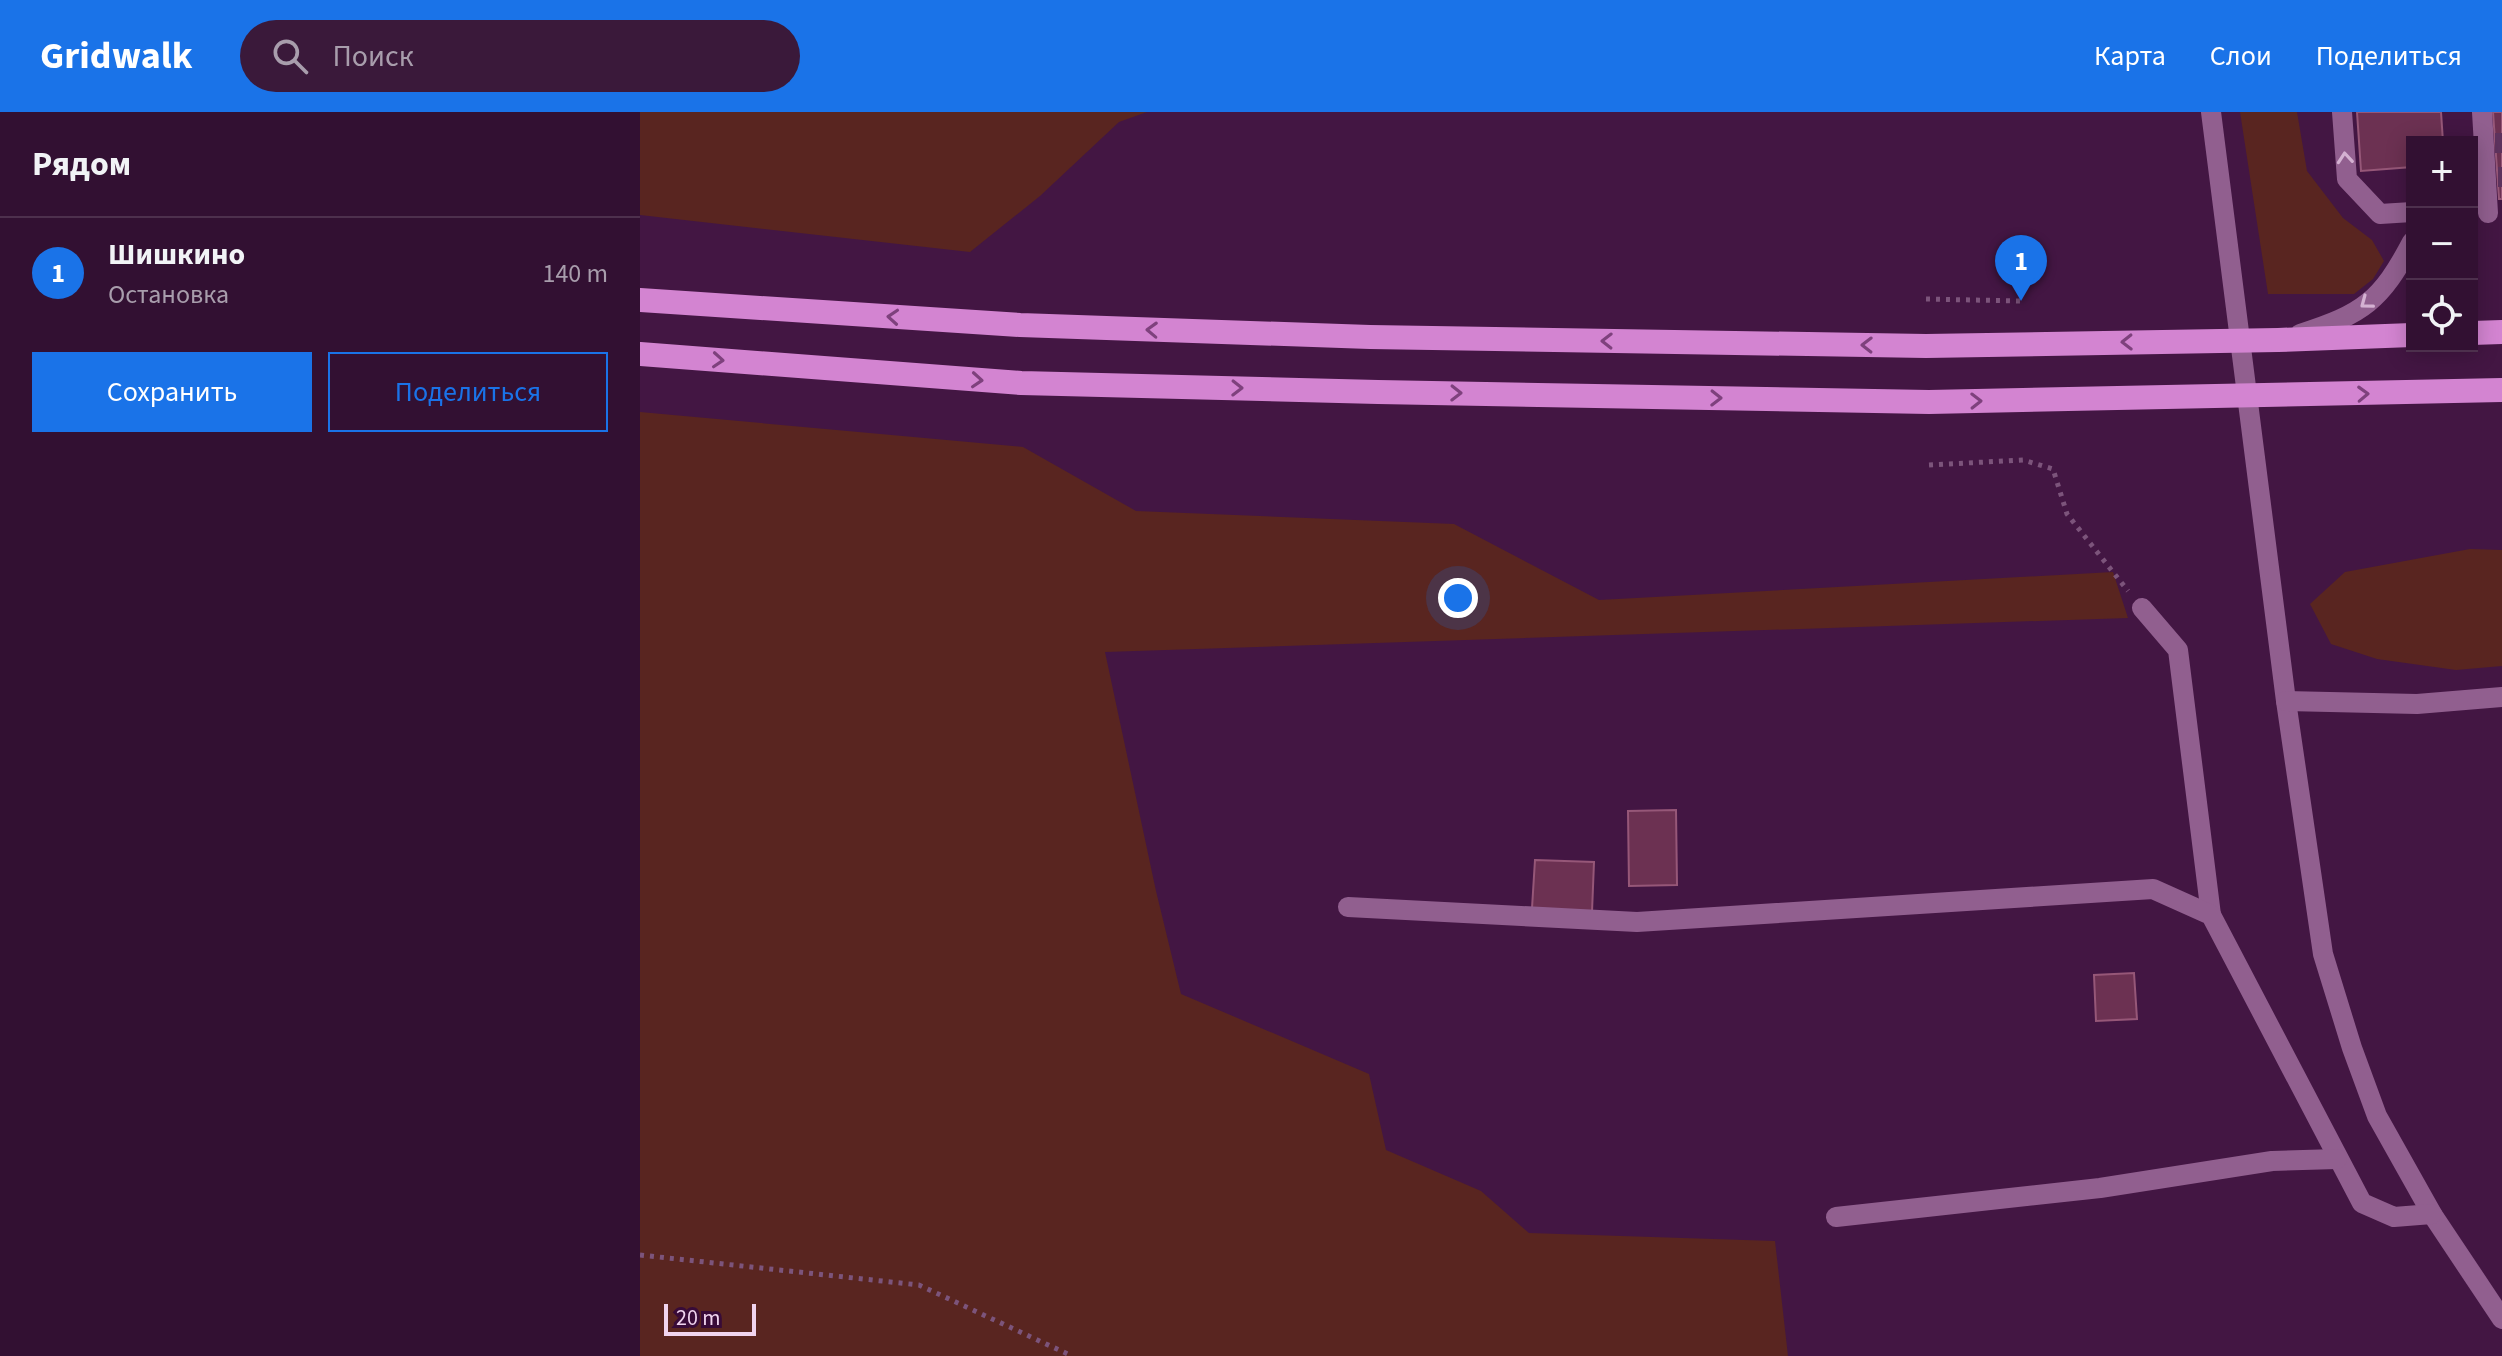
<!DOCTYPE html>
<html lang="ru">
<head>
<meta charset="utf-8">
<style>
	:root { --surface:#321032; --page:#3a193a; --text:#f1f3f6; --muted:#a89dac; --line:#4d304d; --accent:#1a73e8 }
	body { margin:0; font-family:"Source Sans 3",sans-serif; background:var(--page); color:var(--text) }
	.controls { position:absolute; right:24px; top:24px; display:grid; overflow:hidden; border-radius:0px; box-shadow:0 4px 20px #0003 }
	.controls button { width:72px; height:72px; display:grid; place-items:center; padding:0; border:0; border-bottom:2px solid var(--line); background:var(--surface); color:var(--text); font:40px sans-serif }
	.scale { position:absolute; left:24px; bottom:20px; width:92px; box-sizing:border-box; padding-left:8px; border:4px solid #f0d4ee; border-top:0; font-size:22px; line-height:28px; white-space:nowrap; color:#f0d4ee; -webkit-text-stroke:6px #380b38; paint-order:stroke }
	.you { position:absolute; left:818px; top:486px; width:28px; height:28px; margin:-20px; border:6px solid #fff; border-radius:50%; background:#1a73e8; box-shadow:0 0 0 12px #1a73e833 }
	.badge { display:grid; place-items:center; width:52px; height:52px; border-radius:50%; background:var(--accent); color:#fff; font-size:26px; font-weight:700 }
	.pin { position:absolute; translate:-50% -66px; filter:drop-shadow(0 2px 4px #0008) }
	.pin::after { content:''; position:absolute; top:42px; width:28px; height:24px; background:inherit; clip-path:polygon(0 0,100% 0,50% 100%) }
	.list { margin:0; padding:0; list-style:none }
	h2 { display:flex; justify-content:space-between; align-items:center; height:104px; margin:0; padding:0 32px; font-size:34px }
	h2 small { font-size:26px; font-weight:400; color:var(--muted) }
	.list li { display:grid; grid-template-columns:52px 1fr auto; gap:24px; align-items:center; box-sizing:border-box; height:112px; padding:0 32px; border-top:2px solid var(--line) }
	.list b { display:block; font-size:30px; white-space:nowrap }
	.list p { margin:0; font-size:26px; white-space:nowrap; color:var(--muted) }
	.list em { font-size:26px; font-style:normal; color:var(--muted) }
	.actions { display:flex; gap:16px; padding:24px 32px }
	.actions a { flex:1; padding:18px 0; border:2px solid var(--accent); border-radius:0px; text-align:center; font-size:28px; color:var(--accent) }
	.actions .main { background:var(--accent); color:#fff }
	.icon { flex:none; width:44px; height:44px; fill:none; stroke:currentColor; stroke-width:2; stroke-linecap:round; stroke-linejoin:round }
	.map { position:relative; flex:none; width:1862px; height:1244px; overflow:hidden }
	header { display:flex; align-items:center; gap:48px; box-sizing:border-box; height:112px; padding:0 40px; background:var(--accent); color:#fff }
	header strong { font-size:38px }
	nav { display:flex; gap:44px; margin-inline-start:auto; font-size:28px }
	.search { width:560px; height:72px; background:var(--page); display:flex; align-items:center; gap:20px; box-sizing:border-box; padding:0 28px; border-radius:44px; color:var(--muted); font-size:30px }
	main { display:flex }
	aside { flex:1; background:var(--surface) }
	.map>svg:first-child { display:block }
	.green { fill:#592520 }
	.building { fill:#6c3152; stroke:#965778; stroke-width:2 }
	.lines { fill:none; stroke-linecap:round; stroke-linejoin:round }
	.minor-tunnel { stroke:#5d325d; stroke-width:20; stroke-dasharray:20 10; stroke-linecap:butt }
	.path { stroke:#7c547b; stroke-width:5; stroke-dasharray:4 6; stroke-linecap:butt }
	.minor { stroke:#915f8f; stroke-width:20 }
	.highway { stroke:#d384d1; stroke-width:24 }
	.oneway { stroke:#d4b1d2 }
	.oneway2 { stroke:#7e417d }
</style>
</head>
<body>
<header>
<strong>Gridwalk</strong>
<div class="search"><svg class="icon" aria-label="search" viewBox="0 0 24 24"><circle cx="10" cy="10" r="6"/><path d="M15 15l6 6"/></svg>Поиск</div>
<nav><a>Карта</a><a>Слои</a><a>Поделиться</a></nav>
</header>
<main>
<aside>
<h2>Рядом<small></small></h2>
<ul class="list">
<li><span class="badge">1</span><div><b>Шишкино</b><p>Остановка</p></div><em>140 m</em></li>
</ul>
<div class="actions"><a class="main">Сохранить</a><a>Поделиться</a></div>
</aside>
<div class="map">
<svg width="1862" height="1244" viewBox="0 0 1862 1244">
	<rect width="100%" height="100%" fill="#431643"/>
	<g class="green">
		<path d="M0,0h507l-28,10 -79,74 -70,56 -330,-37z"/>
		<path d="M1600,0h57l10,59 36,47 29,22 12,21 -11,18 -19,15h-86z"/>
		<path d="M0,300l383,35 113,64 318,13 145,76 514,-28 15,46 -1023,34 51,239 25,103 188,80 17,76 95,41 48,42 246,8 13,115h-1148z"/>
		<path d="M1830,437l32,1v116l-46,4 -79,-11 -46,-15 -21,-40 35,-32z"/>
	</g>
	<g class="building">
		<path d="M1717,0h84l2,30h-31v25l-51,4z"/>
		<path d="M1853,0h9v87h-3z"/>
		<path d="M1036,698l1,75 -48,1 -1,-75z"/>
		<path d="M895,748l59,2 -2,50 -60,-4z"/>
		<path d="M1494,861l3,46 -41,2 -2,-46z"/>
	</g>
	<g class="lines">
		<g class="minor-tunnel">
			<path d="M1855,31h7"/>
			<path d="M1858,65h4"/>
		</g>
		<g class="path">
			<path d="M1286,187l95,2"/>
			<path d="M1289,353l94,-5 30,9 14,45 61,77"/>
			<path d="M0,1143l279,30 153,71"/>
		</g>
		<g class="minor">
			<path d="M1571,0l75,589 37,253 29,94 25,68 55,98 70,105"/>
			<path d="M1702,0l5,67 33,35 32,-2"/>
			<path d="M1842,0l6,101"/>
			<path d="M1660,222c63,-20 81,-33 112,-92"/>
			<path d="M1502,496l36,42 33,265"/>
			<path d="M1646,589l131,3 85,-7"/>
			<path d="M708,795l289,15 516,-33 58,26 151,288 32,14 38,-3"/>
			<path d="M1196,1105l264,-29 172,-27 65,-2"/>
		</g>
		<g class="highway">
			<path d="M0,188l380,25 350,12 556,9 352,-6 134,-5"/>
			<path d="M1832,221l30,-1"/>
			<path d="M0,242l381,29 357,9 551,10 573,-12"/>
		</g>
	</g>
	<defs><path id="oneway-chevron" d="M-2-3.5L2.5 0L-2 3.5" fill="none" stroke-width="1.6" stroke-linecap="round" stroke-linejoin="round" transform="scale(2)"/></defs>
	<g class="oneway">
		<use href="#oneway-chevron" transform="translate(1705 46) rotate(-95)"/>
		<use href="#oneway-chevron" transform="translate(1726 191) rotate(143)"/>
	</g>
	<g class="oneway2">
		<use href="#oneway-chevron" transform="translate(253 205) rotate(-176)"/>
		<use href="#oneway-chevron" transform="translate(512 218) rotate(-178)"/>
		<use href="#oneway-chevron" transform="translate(967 229) rotate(-179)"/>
		<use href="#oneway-chevron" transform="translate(1487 230) rotate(179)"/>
		<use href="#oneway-chevron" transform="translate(1227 233) rotate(-179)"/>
		<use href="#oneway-chevron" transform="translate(78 248) rotate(4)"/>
		<use href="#oneway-chevron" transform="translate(337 268) rotate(4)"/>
		<use href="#oneway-chevron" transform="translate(597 276) rotate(1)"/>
		<use href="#oneway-chevron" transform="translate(816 281) rotate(1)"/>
		<use href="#oneway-chevron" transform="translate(1723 282) rotate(-2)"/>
		<use href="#oneway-chevron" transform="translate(1076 286) rotate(1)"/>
		<use href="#oneway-chevron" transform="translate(1336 289) rotate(-1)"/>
	</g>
</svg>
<div class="controls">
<button>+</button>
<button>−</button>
<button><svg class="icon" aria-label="locate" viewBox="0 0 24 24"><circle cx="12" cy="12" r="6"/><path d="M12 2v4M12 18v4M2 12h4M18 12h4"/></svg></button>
</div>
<div class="scale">20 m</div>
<div class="you"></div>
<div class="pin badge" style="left:1381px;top:189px">1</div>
</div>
</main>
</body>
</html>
